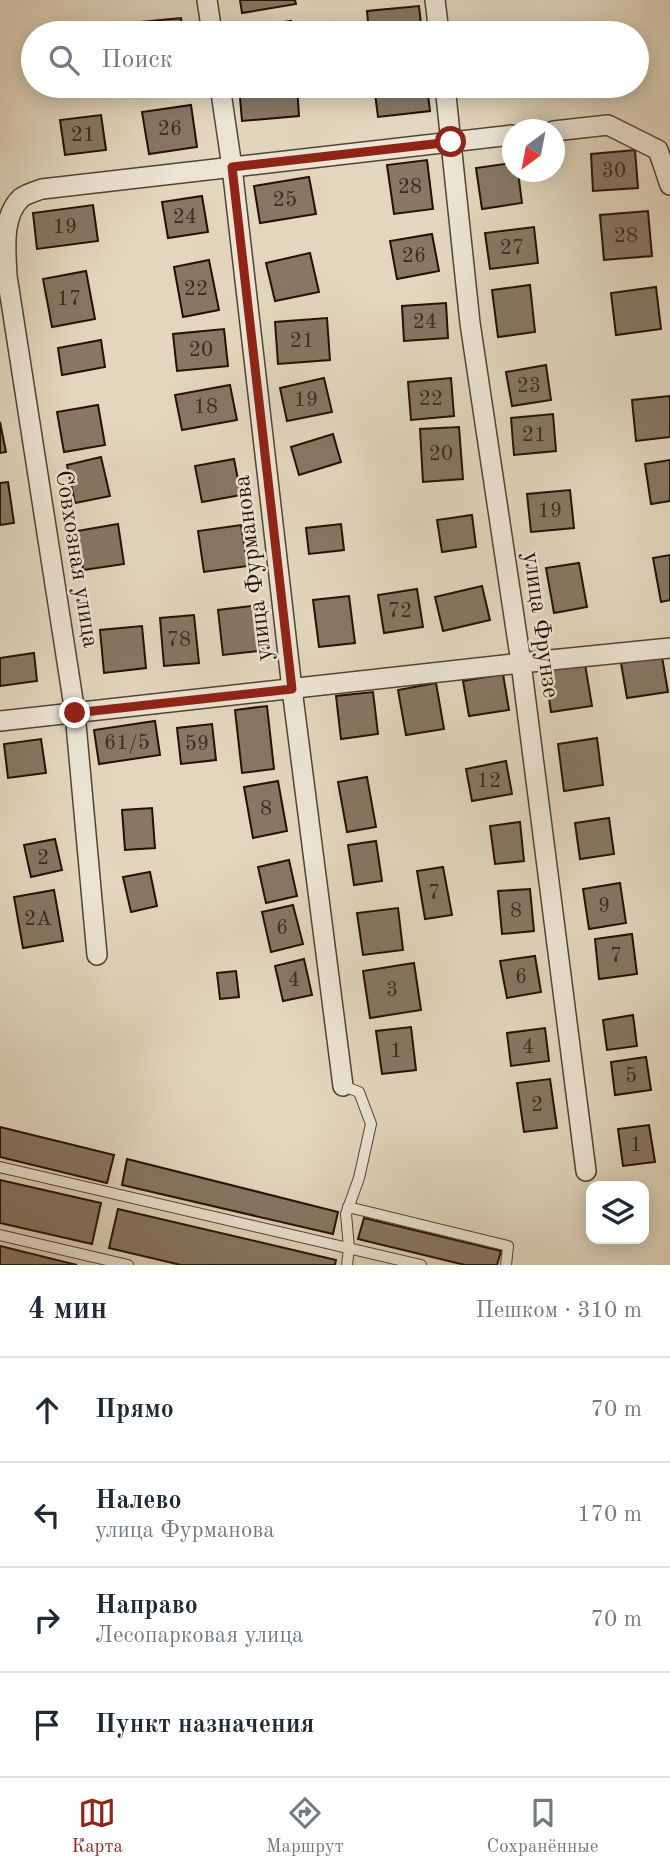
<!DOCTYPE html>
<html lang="ru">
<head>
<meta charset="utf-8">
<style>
	:root { --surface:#fff; --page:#f6f6f7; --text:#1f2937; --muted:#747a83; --line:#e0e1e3; --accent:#8f2418 }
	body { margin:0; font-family:"Old Standard TT",serif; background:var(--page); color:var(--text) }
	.controls { position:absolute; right:21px; bottom:21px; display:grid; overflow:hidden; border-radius:14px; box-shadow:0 4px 18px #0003 }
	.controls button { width:63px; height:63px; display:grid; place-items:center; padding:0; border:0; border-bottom:2px solid var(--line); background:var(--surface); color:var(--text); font:35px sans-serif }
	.compass { position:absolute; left:502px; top:119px; width:63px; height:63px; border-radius:50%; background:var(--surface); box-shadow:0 4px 18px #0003; rotate:212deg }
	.stop { position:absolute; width:21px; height:21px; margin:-16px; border:5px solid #8f2418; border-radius:50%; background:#fff }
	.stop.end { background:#8f2418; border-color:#fff; box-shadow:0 2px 7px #0008 }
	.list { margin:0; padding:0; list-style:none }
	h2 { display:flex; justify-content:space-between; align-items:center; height:91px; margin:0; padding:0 28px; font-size:30px }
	h2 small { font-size:23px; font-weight:400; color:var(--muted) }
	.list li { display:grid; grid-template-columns:46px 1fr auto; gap:21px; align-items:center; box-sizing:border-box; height:105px; padding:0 28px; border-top:2px solid var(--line) }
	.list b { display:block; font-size:26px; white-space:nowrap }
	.list p { margin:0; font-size:23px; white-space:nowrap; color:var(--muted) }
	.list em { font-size:23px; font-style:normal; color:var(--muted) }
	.icon { flex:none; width:38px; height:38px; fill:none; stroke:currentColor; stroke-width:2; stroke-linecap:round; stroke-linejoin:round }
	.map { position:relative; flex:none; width:670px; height:1265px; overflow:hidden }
	.search { position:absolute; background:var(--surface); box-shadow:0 4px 18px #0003; left:21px; right:21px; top:21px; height:77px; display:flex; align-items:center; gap:18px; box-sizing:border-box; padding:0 24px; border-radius:38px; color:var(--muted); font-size:26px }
	.sheet { height:511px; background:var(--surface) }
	nav { display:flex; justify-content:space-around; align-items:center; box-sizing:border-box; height:98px; border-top:2px solid var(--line); background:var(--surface); font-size:19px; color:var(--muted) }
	nav a { display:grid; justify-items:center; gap:4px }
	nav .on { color:var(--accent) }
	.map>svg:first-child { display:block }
	.building { fill:#877765; stroke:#251005; stroke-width:2 }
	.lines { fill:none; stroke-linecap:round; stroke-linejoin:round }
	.lane-casing { stroke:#544233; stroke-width:12 }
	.street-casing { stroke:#544233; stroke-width:22 }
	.lane { stroke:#ece5d5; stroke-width:10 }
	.street { stroke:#ece5d5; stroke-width:19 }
	.route { stroke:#8f2418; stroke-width:9 }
	.labels { text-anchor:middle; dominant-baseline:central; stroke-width:5; stroke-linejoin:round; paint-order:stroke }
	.number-label { font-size:21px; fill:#3e2a1d }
	.street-label { font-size:24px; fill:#251005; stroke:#ece5d5 }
</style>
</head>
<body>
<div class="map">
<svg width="670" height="1265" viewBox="0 0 670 1265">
	<rect width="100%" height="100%" fill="#e2d7be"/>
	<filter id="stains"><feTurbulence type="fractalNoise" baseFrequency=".00286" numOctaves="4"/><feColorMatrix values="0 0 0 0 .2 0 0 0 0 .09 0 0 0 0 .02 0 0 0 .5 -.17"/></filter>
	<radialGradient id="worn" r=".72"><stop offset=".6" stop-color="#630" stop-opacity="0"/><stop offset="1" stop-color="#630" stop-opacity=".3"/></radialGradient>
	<g class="building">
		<path d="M240,0h55l1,4 -54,9z"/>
		<path d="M419,6l3,27h-53l-2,-22z"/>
		<path d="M181,18l2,15h-41l-1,-11z"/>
		<path d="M291,21l2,12h-57l-1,-4z"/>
		<path d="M147,86h35l-35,3z"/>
		<path d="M239,86h58l2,30 -57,5z"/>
		<path d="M374,86h53l3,25 -52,6z"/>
		<path d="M191,105l6,42 -48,7 -7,-42z"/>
		<path d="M101,115l5,35 -41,5 -5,-35z"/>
		<path d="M635,150l3,38 -45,3 -2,-37z"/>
		<path d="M427,160l6,49 -39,5 -7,-49z"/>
		<path d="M512,163v9h6l4,31 -40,6 -6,-41z"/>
		<path d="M309,177l7,37 -56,9 -6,-37z"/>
		<path d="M202,196l6,36 -40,6 -6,-36z"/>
		<path d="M93,205l5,36 -61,8 -4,-36z"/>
		<path d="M648,211l4,45 -48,4 -4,-45z"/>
		<path d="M534,227l4,36 -48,6 -5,-36z"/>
		<path d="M432,234l7,37 -42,8 -7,-38z"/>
		<path d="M310,253l9,39 -44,9 -9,-38z"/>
		<path d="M209,260l10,50 -36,7 -9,-50z"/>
		<path d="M86,271l9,48 -43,8 -9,-48z"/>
		<path d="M530,285l5,47 -37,5 -6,-47z"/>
		<path d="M656,287l5,42 -45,6 -5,-42z"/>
		<path d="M446,303l2,35 -44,3 -2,-35z"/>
		<path d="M327,318l3,42 -52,4 -3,-42z"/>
		<path d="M224,329l4,37 -51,5 -4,-37z"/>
		<path d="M101,340l4,27 -43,8 -4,-27z"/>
		<path d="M546,365l5,35 -39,6 -6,-34z"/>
		<path d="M324,378l8,34 -45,9 -7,-33z"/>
		<path d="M451,378l3,38 -43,4 -3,-38z"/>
		<path d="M230,385l7,35 -55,10 -7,-35z"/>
		<path d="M670,396v41l-34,4 -4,-41z"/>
		<path d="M98,405l7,40 -41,7 -7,-40z"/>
		<path d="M553,414l3,37 -42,4 -3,-37z"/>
		<path d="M0,422l6,30 -6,1z"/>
		<path d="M459,427l4,52 -40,3 -3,-53z"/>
		<path d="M333,434l8,28 -42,13 -8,-28z"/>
		<path d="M101,457l9,39 -35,7 -8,-38z"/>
		<path d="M234,459l7,36 -39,7 -7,-36z"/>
		<path d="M670,460v41l-19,3 -6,-40z"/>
		<path d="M8,482l6,41 -14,2v-42z"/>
		<path d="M570,490l4,38 -43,4 -4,-38z"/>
		<path d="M472,515l4,32 -34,5 -5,-32z"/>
		<path d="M118,524l6,40 -41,6 -6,-39z"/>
		<path d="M341,524l3,26 -35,4 -3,-26z"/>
		<path d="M241,525l7,41 -44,6 -6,-41z"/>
		<path d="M670,555v45l-9,2 -8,-44z"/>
		<path d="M579,563l8,44 -33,6 -8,-45z"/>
		<path d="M482,586l8,34 -47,11 -8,-34z"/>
		<path d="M417,589l6,38 -39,6 -6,-38z"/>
		<path d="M349,596l6,47 -36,4 -6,-47z"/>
		<path d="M261,605l5,45 -43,5 -5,-45z"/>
		<path d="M194,615l5,48 -35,3 -4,-48z"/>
		<path d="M142,626l4,42 -42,5 -4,-43z"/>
		<path d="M34,653l3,28 -37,5v-28z"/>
		<path d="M662,657l6,35 -41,6 -6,-35z"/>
		<path d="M585,664l7,42 -41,6 -6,-43z"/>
		<path d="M503,674l6,36 -40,6 -6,-35z"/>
		<path d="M436,683l8,46 -38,6 -8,-45z"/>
		<path d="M373,692l5,42 -37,5 -5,-43z"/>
		<path d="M267,706l7,63 -32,4 -7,-63z"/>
		<path d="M155,721l5,34 -61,9 -5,-34z"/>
		<path d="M212,724l4,36 -35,4 -4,-36z"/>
		<path d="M597,738l6,47 -39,6 -6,-47z"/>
		<path d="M41,739l5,34 -38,5 -4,-34z"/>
		<path d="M506,761l6,33 -40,7 -6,-32z"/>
		<path d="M367,777l9,50 -29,5 -9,-50z"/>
		<path d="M278,781l9,50 -34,7 -9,-51z"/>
		<path d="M152,808l3,40 -30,2 -3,-40z"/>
		<path d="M609,818l5,36 -34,5 -5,-36z"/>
		<path d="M520,822l4,39 -29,3 -5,-38z"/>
		<path d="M55,839l7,31 -31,7 -7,-32z"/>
		<path d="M376,841l6,40 -28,4 -6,-40z"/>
		<path d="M289,860l8,36 -31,7 -8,-36z"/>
		<path d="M443,867l9,48 -27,4 -8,-48z"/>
		<path d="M150,872l7,34 -26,6 -8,-35z"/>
		<path d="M620,883l6,40 -37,6 -6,-40z"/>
		<path d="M530,889l4,42 -32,3 -4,-43z"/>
		<path d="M54,890l9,51 -40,7 -9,-51z"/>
		<path d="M293,905l10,39 -32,8 -9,-40z"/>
		<path d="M398,908l5,42 -40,5 -6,-42z"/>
		<path d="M632,934l5,40 -38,5 -4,-40z"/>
		<path d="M535,956l6,36 -34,6 -7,-37z"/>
		<path d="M304,959l8,36 -29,6 -8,-35z"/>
		<path d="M414,963l7,47 -51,8 -7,-47z"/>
		<path d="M236,971l3,26 -19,2 -3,-26z"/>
		<path d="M633,1015l4,31 -30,4 -4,-30z"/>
		<path d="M411,1027l5,43 -34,4 -6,-43z"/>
		<path d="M545,1028l4,33 -38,5 -4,-33z"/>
		<path d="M646,1057l5,33 -36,5 -4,-33z"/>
		<path d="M550,1079l7,49 -33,4 -7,-49z"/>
		<path d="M649,1125l6,37 -32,4 -5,-37z"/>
		<path d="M0,1127l114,28 -7,28 -107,-26z"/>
		<path d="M127,1159l211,53 -5,22 -211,-49z"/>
		<path d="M0,1180l101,23 -9,41 -92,-21z"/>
		<path d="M118,1209l218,51 -1,5h-154l-72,-17z"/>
		<path d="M364,1218l137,33 -4,14h-32l-107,-26z"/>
		<path d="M0,1246l77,19h-77z"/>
	</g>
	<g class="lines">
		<defs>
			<g id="lane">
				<path d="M343,1086l16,6 12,32 -12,54 -13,36 3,34 -2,17"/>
				<path d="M0,1167l421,98"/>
				<path d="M348,1207l160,39 -2,19"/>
				<path d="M0,1235l128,30"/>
			</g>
			<g id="street">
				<path d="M207,0l5,33"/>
				<path d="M435,0l4,33"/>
				<path d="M220,86l12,81 60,522 51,397"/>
				<path d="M445,86l25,237 51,340 65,508"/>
				<path d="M554,131l54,-6 50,25 12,35"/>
				<path d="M0,721l521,-58 149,-15"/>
				<path d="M97,955l-22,-242 -68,-437c-1,-24 -6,-59 14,-78 5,-4 15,-7 21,-9l470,-54"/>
			</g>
		</defs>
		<use href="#lane" class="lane-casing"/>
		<use href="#street" class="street-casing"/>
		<use href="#lane" class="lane"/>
		<use href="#street" class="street"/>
	</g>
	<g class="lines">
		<path class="route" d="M75,713l217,-24 -60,-522 219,-25"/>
	</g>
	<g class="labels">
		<g class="number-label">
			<text x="170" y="129">26</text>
			<text x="83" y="135">21</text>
			<text x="614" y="171">30</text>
			<text x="410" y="187">28</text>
			<text x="285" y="200">25</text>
			<text x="185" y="217">24</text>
			<text x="65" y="227">19</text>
			<text x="626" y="236">28</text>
			<text x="512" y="248">27</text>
			<text x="414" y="256">26</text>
			<text x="196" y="289">22</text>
			<text x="69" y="299">17</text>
			<text x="425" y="322">24</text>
			<text x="302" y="341">21</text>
			<text x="201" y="350">20</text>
			<text x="529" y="386">23</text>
			<text x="431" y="399">22</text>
			<text x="306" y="400">19</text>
			<text x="206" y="407">18</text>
			<text x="534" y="435">21</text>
			<text x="441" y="454">20</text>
			<text x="550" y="511">19</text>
			<text x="400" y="611">72</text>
			<text x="179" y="640">78</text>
			<text x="127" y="743">61/5</text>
			<text x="197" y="744">59</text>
			<text x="489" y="781">12</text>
			<text x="266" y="809">8</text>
			<text x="43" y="858">2</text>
			<text x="434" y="893">7</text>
			<text x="604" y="906">9</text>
			<text x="516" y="911">8</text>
			<text x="38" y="919">2А</text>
			<text x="282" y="928">6</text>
			<text x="616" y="956">7</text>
			<text x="521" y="977">6</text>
			<text x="294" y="980">4</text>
			<text x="392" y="990">3</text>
			<text x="528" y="1047">4</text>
			<text x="396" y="1051">1</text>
			<text x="631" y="1076">5</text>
			<text x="537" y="1105">2</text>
			<text x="636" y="1145">1</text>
		</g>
		<g class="street-label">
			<text transform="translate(76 559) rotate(81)">Совхозная улица</text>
			<text transform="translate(254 568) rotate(-97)">улица Фурманова</text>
			<text transform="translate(540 625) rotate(82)">улица Фрунзе</text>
		</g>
	</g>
	<rect width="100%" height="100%" filter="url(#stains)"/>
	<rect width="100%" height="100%" fill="url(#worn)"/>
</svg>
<div class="controls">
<button><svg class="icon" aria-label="layers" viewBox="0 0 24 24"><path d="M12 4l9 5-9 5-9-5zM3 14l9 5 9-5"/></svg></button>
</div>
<svg class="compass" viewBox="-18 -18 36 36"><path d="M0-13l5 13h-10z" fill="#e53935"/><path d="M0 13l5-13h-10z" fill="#747a83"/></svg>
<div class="stop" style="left:451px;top:142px"></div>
<div class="stop end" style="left:75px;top:713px"></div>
<div class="search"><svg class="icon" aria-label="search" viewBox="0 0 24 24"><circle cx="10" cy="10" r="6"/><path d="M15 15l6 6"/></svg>Поиск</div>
</div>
<section class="sheet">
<h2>4 мин<small>Пешком · 310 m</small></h2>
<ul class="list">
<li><svg class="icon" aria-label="ahead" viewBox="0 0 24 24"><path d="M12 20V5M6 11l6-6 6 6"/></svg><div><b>Прямо</b></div><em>70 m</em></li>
<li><svg class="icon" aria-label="left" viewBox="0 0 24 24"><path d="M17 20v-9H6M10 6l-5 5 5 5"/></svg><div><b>Налево</b><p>улица Фурманова</p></div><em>170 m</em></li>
<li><svg class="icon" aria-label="right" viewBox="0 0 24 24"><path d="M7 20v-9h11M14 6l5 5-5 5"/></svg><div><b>Направо</b><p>Лесопарковая улица</p></div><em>70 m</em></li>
<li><svg class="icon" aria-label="arrive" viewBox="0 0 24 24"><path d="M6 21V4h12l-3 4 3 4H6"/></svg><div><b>Пункт назначения</b></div></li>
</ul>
</section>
<nav>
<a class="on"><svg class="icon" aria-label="map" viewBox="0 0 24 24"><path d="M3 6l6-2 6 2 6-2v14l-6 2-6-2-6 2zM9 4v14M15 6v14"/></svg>Карта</a>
<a><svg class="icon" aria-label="directions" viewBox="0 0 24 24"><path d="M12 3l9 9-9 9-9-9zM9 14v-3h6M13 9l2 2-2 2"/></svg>Маршрут</a>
<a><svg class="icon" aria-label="saved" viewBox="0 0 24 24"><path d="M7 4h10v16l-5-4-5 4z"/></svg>Сохранённые</a>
</nav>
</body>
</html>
